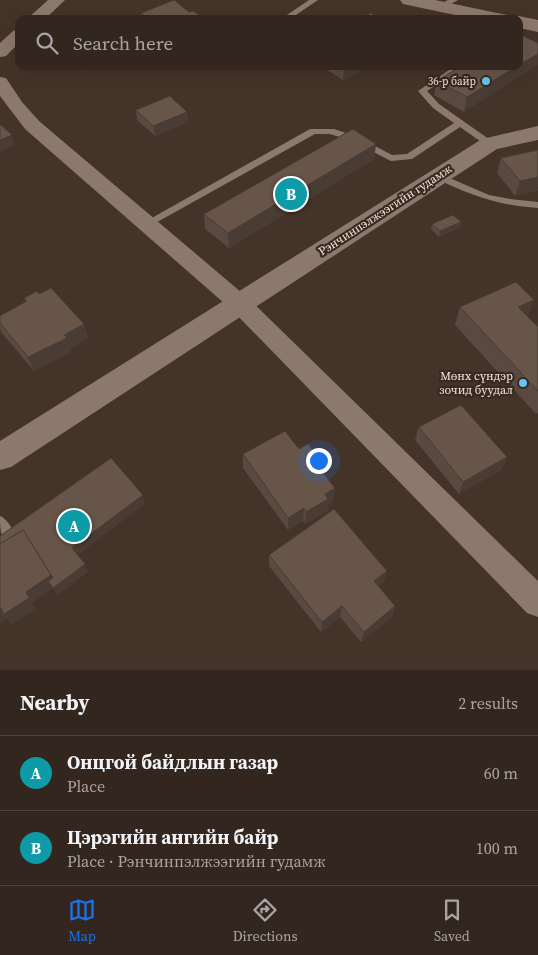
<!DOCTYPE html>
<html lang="en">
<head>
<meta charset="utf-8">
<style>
	:root { --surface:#33261f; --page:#3e322c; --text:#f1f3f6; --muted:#a9a5a4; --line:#4e433d; --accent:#1a73e8 }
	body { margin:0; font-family:"Source Serif 4",serif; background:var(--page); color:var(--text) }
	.you { position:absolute; left:318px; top:460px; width:18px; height:18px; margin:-12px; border:4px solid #fff; border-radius:50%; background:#1a73e8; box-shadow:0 0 0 8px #1a73e833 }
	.badge { display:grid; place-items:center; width:32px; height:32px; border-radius:50%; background:var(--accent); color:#fff; font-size:16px; font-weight:700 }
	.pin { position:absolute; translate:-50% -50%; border:2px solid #fff; box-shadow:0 1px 5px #0006 }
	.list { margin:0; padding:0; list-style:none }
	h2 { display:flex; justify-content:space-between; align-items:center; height:65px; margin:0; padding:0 20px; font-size:21px }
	h2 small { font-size:16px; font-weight:400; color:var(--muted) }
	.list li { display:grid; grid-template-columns:32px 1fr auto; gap:15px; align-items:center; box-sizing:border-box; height:75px; padding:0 20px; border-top:1px solid var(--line) }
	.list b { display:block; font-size:19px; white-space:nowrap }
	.list p { margin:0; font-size:16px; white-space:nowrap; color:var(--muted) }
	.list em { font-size:16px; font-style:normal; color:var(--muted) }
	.icon { flex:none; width:28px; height:28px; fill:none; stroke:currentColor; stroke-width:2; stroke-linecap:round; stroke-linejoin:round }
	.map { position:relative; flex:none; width:538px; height:670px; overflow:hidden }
	.search { position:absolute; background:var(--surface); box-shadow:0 5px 20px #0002; left:15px; right:15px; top:15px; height:55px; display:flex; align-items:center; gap:12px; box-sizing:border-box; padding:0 18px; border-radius:10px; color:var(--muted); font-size:19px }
	.sheet { height:215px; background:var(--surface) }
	nav { display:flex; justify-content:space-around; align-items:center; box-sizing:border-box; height:70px; border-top:1px solid var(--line); background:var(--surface); font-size:14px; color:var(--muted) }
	nav a { display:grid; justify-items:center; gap:2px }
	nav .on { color:var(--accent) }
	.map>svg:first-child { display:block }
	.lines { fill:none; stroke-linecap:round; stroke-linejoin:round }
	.lane { fill:#8c796d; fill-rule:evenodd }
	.street { fill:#8c796d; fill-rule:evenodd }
	.secondary { fill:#8c796d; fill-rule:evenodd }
	.wall { fill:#594940 }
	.shaded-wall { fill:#483c34 }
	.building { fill:#67554a; stroke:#483c34 }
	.poi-dot { fill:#68c4f0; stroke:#39291f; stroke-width:2 }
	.labels { text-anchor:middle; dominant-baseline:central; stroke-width:4.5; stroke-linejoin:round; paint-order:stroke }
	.far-poi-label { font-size:11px; fill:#f3e8e2; stroke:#39291f; text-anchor:end }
	.street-label { font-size:12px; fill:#f3e8e2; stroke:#39291f }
	.poi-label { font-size:12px; fill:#f3e8e2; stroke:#39291f; text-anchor:end }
</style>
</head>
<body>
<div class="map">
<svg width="538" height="670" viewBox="0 0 538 670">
	<rect width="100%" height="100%" fill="#443329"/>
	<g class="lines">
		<g class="lane">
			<path d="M309,0h9l-28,19h-9z"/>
			<path d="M448,0h10l-14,8 -7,-2z"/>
			<path d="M455,66h10l-38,25 12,13 54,38v4h-6l-27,-19 -48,32 -21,2 -39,-20 -22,-7h-15l-165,92h-8l-1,-2 169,-95h24l24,8 34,18 15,-1 47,-31 -21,-15 -15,-17z"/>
			<path d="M438,173l51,22 21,4 28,3v6c-38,-2 -69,-13 -103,-30l-2,-2z"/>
			<path d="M0,516c8,3 14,16 18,24l-2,5 -5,1c-11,-5 -11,-19 -11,-30z"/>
		</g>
		<g class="street">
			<path d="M48,0h17l-20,19h-18z"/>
			<path d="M19,29v14l-13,13 -6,1v-14l13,-12z"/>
			<path d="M0,77l6,1 16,24 17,19 209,177 290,283v36l-11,-4 -295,-303 -207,-181 -25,-33z"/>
		</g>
		<g class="secondary">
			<path d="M400,0h35l67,14 6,1 3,4h-37l-71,-15z"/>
			<path d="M519,16l19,4v12l-19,-4v-9h-7z"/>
			<path d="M538,126v14l-41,9 -486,318 -11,3v-29l482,-302z"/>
		</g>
	</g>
	<g class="wall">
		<path d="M189,12l16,7h-64v-6z"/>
		<path d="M82,66h18l-13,5z"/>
		<path d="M321,66h48l-26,14z"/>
		<path d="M519,66l-55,46 -30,-17 3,-14z"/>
		<path d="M136,110l51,2 1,10 -33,14 -18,-16z"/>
		<path d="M376,144l-2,15 -145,89 -24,-19 -1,-15z"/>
		<path d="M538,150l-23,46 -18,-23 4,-15z"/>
		<path d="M461,222l-1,5 -21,10 -8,-8 1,-5z"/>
		<path d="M39,294l45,30 4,14 -18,11 1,3 -37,19 -32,-38 -2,-4v-13l26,-14 -2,-4z"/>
		<path d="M460,307l67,9 11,11v86l-2,1 -81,-89z"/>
		<path d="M419,427l88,30 -6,13 -42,24 -44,-54z"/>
		<path d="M299,449l26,16 -1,9 11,14 -2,13 -5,4 -1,6 -22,13 -2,-3 -15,9 -45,-62v-14z"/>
		<path d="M269,555l115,27 -6,5 17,19 -3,11 -31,25 -21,-25 -19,15 -52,-66z"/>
	</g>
	<g class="shaded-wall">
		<path d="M538,54v11l-74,47 3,-15 50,-31h2v-1z"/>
		<path d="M86,66h14l-13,5z"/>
		<path d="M344,66h25l-26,14z"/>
		<path d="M187,112l1,10 -33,14 -2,-10z"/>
		<path d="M12,135l3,10 -15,7v-12z"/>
		<path d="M376,144l-2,15 -145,89 -1,-15z"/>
		<path d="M538,177v14l-23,5 5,-15z"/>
		<path d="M461,222l-1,5 -21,10 1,-6z"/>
		<path d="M534,300l-7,18 -9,-11z"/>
		<path d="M84,324l4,14 -18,11 1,3 -37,19 -6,-14z"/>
		<path d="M507,457l-6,13 -42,24 4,-12z"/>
		<path d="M325,465l-2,13 -4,-10z"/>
		<path d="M335,488l-2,13 -5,4 -1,6 -22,13 1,-12 19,-18z"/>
		<path d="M143,495l2,9 -69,52 -4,-8z"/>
		<path d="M304,508l-1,13 -15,9v-12z"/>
		<path d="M85,564l3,8 -31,24 -9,-15 4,8 -20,14 4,6 -25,16 -4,-6 -7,5v-16l51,-33z"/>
		<path d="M387,571l-3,11 -13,11 3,-12z"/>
		<path d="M342,606l-2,11 -19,15 1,-10z"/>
		<path d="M395,606l-3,11 -31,25 3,-10z"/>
	</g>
	<g class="building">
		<path d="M174,0l15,12 4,-1 12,8h-56l-8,-6z"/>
		<path d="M371,13l10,6h-21z"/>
		<path d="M519,34l19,9v11l-19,11z"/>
		<path d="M461,66h56l-50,31 -30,-16z"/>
		<path d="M170,96l17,16 -34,14 -17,-16z"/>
		<path d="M0,124l12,11 -12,5z"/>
		<path d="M353,129l23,15 -148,89 -24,-19z"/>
		<path d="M538,150v27l-18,4 -19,-23z"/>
		<path d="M453,215l8,7 -21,9 -8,-7z"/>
		<path d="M516,282l18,18 -16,7 20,20v64l-78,-84z"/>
		<path d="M51,288l33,36 -20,11 3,3 -39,19 -28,-34v-7l27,-15 -3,-3 13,-7 2,3z"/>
		<path d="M461,405l46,52 -44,25 -44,-55z"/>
		<path d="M285,431l14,18 9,-5 17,21 -6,3 16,20 -10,6 3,5 -22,13 -2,-4 -16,10 -45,-64z"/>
		<path d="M111,458l32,37 -71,53 13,16 -32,24 -5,-7 5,-3 -30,-48 -23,14v-8z"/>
		<path d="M334,509l53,62 -13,10 21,25 -31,26 -22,-26 -20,16 -53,-67z"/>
		<path d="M23,530l28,45 -25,17 3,6 -25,16 -3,-6h-1v-64z"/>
	</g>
	<g class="poi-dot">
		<circle cx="486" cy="81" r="5"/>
		<circle cx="523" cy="383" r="5"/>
	</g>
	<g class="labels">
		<g class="far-poi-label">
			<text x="476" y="81">36-р байр</text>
		</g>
		<g class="street-label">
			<text transform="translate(385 210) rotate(-33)">Рэнчинпэлжээгийн гудамж</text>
		</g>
		<g class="poi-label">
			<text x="513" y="376">Мөнх сүндэр<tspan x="513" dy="14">зочид буудал</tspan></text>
		</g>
	</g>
</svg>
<div class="you"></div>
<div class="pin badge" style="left:74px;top:526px;background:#0f9aa8">A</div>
<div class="pin badge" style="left:291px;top:194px;background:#0f9aa8">B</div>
<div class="search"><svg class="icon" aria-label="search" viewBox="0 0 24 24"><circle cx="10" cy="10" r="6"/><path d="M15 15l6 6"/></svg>Search here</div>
</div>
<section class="sheet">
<h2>Nearby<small>2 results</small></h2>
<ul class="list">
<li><span class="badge" style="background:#0f9aa8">A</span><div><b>Онцгой байдлын газар</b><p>Place</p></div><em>60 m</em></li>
<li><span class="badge" style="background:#0f9aa8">B</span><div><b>Цэрэгийн ангийн байр</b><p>Place · Рэнчинпэлжээгийн гудамж</p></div><em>100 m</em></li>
</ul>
</section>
<nav>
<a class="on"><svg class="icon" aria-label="map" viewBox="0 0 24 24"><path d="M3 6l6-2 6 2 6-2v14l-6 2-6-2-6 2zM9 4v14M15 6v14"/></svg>Map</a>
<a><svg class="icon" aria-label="directions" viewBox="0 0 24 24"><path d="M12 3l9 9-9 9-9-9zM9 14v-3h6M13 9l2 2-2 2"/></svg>Directions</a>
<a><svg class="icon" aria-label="saved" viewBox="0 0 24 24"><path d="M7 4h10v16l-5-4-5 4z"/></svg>Saved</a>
</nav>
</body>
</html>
